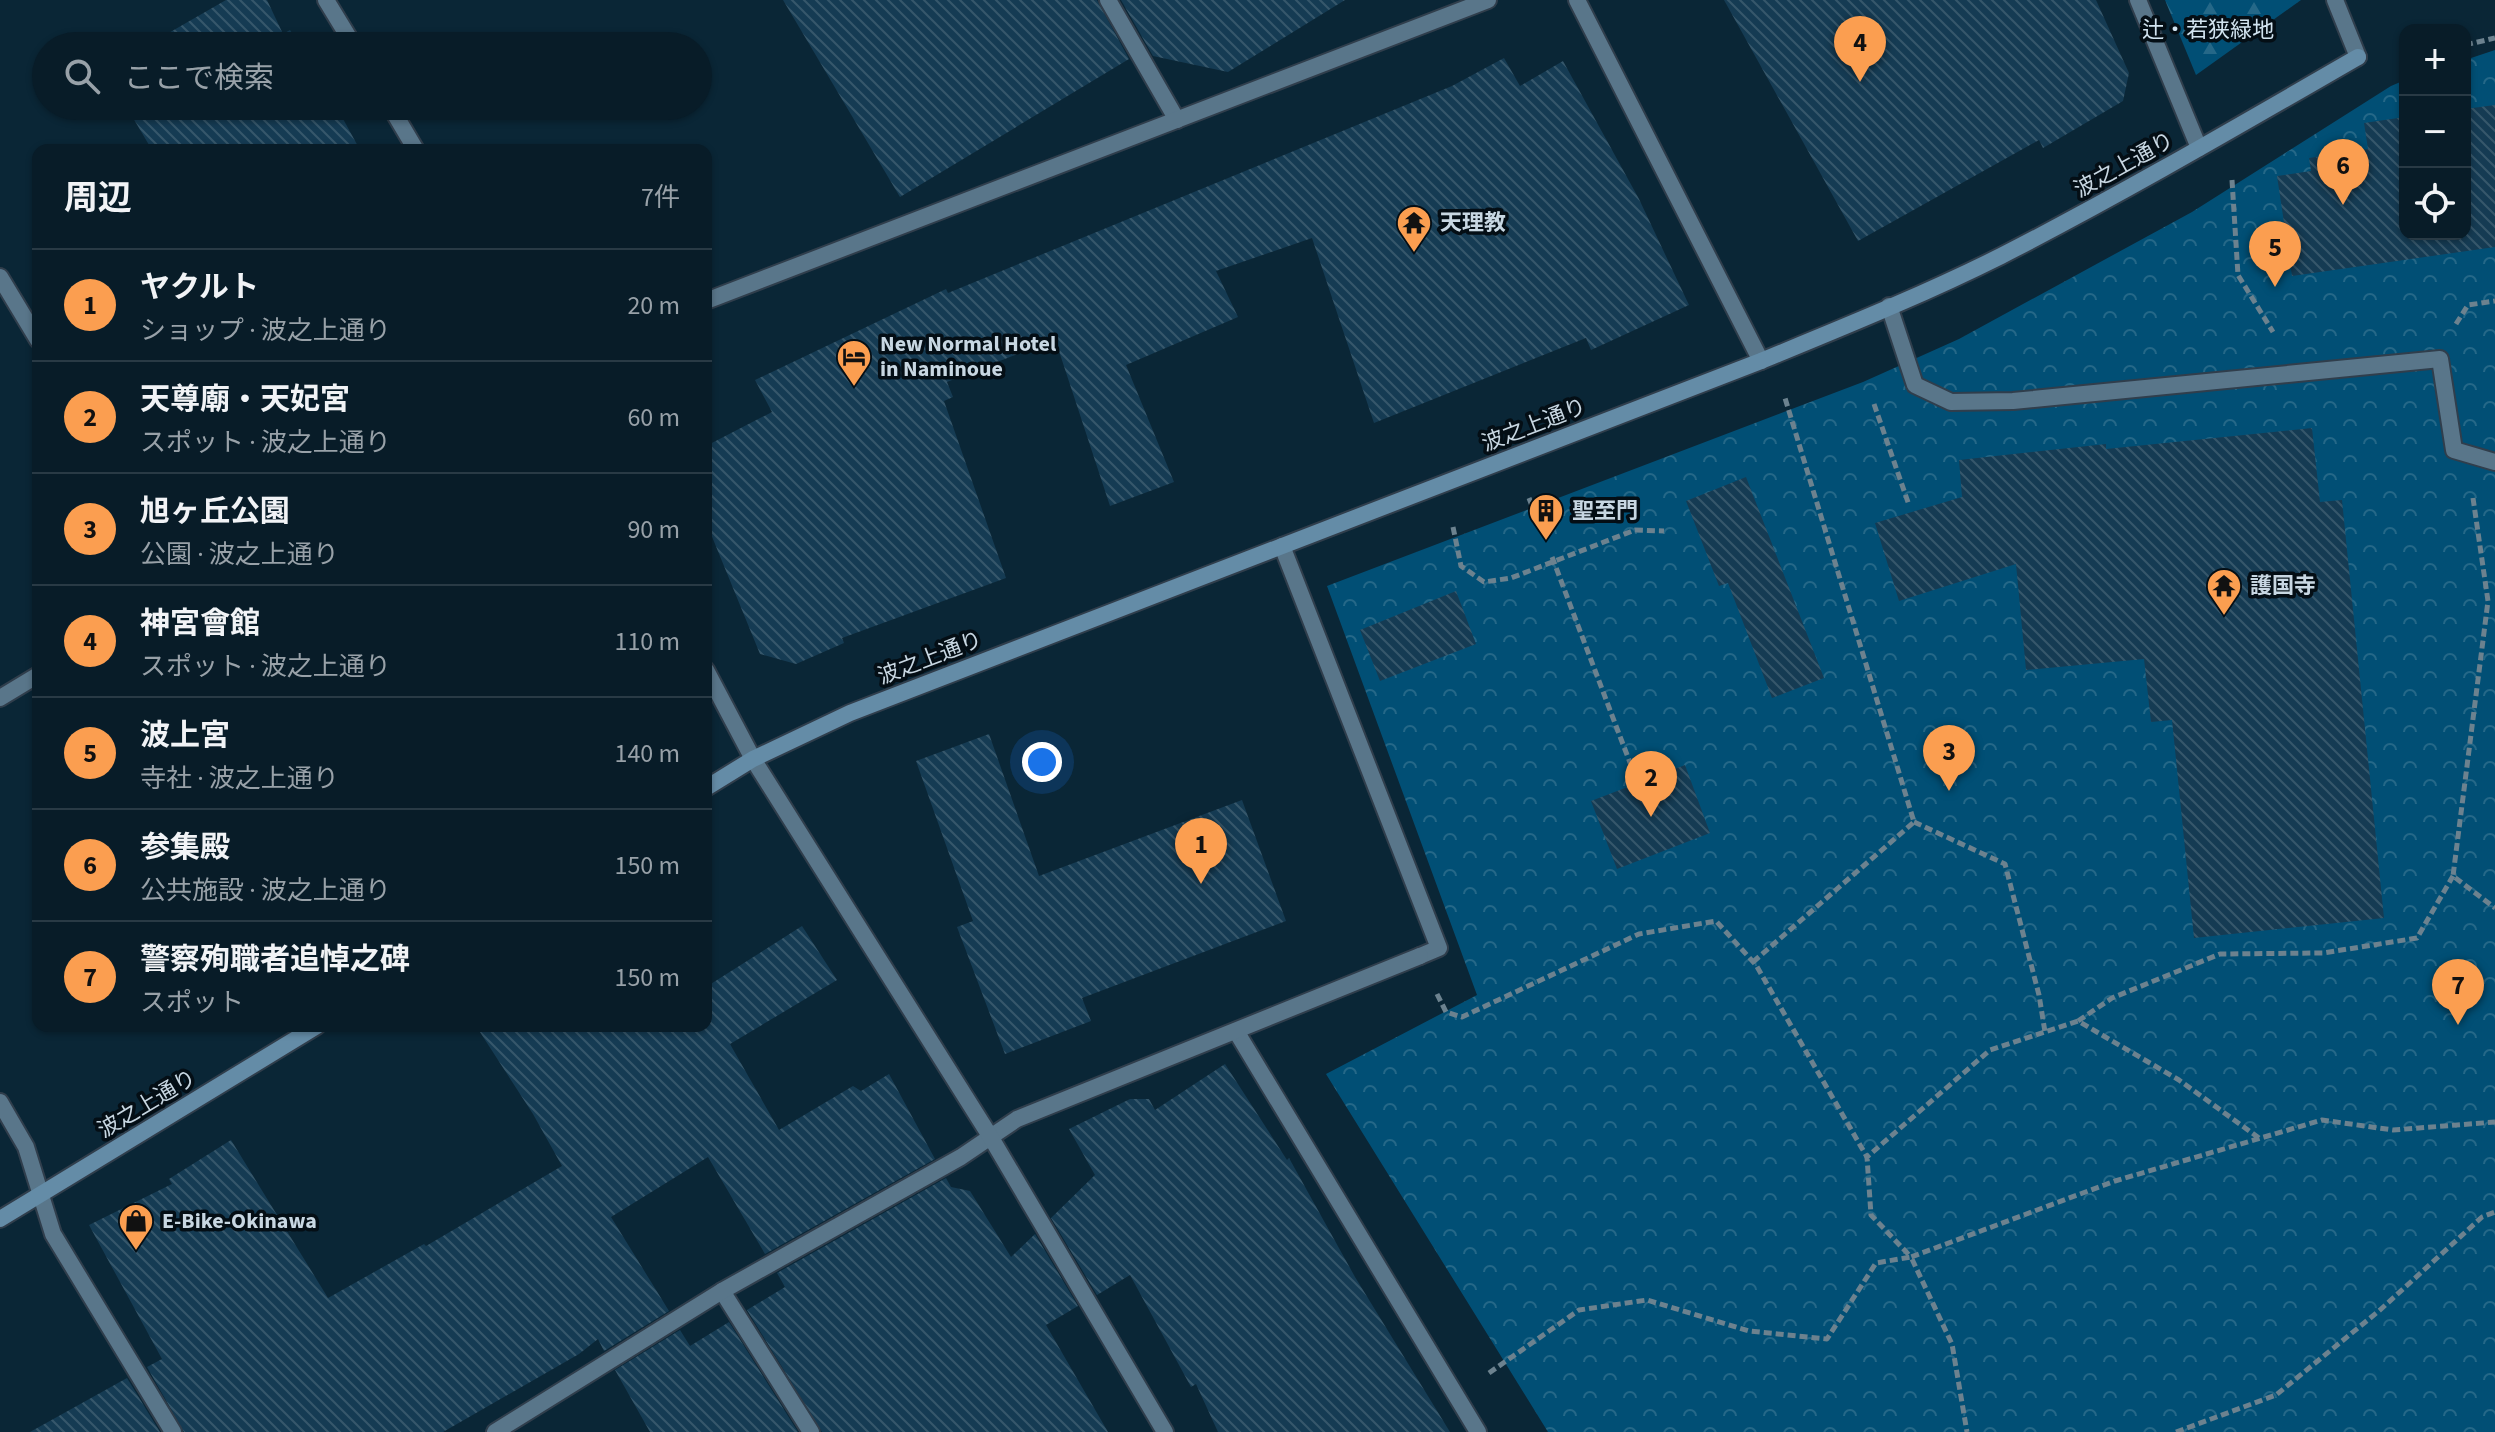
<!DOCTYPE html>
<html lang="ja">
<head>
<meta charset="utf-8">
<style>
	:root { --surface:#081c28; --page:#112530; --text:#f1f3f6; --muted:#98a1a8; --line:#293a45; --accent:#fb9e50 }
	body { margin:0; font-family:"Source Sans 3","Noto Sans JP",sans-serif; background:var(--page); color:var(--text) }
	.controls { position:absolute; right:24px; top:24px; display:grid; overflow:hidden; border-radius:16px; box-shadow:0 2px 6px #0004 }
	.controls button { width:72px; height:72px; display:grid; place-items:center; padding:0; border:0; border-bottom:2px solid var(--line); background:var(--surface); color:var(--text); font:40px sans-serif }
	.you { position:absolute; left:1042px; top:762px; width:28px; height:28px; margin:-20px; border:6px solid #fff; border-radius:50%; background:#1a73e8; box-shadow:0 0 0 12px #1a73e833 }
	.badge { display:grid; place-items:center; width:52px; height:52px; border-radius:50%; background:var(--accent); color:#111; font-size:26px; font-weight:700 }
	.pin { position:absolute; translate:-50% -66px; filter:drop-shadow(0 2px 4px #0008) }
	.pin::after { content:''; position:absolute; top:42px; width:28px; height:24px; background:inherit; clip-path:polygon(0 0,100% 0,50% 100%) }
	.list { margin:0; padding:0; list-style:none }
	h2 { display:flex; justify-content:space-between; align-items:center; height:104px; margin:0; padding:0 32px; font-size:34px }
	h2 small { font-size:26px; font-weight:400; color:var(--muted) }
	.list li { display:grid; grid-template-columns:52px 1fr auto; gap:24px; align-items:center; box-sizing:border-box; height:112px; padding:0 32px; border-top:2px solid var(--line) }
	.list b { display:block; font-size:30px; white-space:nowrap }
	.list p { margin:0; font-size:26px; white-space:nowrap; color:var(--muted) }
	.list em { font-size:26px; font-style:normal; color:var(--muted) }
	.icon { flex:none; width:44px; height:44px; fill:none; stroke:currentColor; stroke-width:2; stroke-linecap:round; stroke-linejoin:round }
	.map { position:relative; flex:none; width:2495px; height:1432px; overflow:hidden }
	.search { position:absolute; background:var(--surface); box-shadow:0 2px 6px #0004; left:32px; top:32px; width:680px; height:88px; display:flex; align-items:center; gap:20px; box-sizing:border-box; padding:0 28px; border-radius:44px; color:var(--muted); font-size:30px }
	.panel { position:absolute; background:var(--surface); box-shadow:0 2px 6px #0004; left:32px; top:144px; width:680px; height:888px; border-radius:16px }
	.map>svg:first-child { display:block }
	.forest { fill:url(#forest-firs) }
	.park { fill:url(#park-crowns) }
	.building { fill:url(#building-back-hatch) }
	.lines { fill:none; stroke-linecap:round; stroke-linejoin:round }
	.service-casing { stroke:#303e4c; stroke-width:20 }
	.minor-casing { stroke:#303e4c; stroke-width:20 }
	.tertiary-casing { stroke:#303e4c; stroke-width:20 }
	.secondary-casing { stroke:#303e4c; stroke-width:20 }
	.path { stroke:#6c828f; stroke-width:5; stroke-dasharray:8 4; stroke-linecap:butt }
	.service { stroke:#59768a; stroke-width:16 }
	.minor { stroke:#59768a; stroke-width:16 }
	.tertiary { stroke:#59768a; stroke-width:16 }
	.secondary { stroke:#648ca7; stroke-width:16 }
	.labels { text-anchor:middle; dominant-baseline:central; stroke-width:7; stroke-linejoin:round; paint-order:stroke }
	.park-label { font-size:22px; fill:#d2e4f0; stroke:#040e15 }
	.street-label { font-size:22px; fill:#c8d7e2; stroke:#040e15 }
	.poi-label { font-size:22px; font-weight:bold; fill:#c8d7e2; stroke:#040e15; text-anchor:start }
</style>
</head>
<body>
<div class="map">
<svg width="2495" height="1432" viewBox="0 0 2495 1432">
	<defs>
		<pattern id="forest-firs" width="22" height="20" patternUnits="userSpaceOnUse" patternTransform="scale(2)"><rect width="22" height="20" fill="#014f75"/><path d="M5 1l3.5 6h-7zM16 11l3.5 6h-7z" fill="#256888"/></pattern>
		<pattern id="park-crowns" width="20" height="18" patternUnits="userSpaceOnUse" patternTransform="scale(2)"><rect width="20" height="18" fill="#014f75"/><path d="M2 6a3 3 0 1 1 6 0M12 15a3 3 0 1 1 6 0" fill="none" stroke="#256888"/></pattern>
		<pattern id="building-back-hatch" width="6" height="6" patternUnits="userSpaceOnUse" patternTransform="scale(2)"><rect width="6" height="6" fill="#153b53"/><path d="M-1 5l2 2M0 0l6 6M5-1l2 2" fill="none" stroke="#36576b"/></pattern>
	</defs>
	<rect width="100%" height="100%" fill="#0a2636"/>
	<path class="forest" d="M2165,0h136l-105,75z"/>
	<path class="park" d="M2495,50v1382h-947l-222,-358 151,-79 -150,-409 536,-204 96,-43 233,-127 199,-126 14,-6v154h60v-174z"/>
	<g class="building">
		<path d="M226,0h41l16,34 7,-4 10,16h-154z"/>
		<path d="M783,0h314l32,59 -229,138z"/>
		<path d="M1121,0h224l-117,72 -75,-16z"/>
		<path d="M1724,0h372l33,73 -6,28 -80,47 -4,-8 -181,101z"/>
		<path d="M1504,58l16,28 43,-25 76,138 50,106 -98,45 -5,-12 -212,85 -62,-185 -96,33 22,46 -112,48 48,117 -64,24 -55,-167 -108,43 6,15 -9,4 62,177 -164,60 2,5 -48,21 -36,-10 -54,-132v-76l66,-34 -17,-32 191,-91 2,4 504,-207z"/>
		<path d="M2495,105v142l-203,29 -15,-100 34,-5 -2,-13 59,-9 -4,-26 41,-6v117h60v-125z"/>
		<path d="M126,106h210l24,44h-208z"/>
		<path d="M2312,428l8,74 22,-2 42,418 -190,20 -22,-218 -21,2 -7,-63 -118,11 -10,-106 -117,37 -24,-78 87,-26 -3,-37 147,-16v5z"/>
		<path d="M1746,477l78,201 -52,20 -44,-115 -9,3 -33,-85z"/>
		<path d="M1456,591l20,53 -96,37 -20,-51z"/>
		<path d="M989,734l50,142 203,-76 44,121 -204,77 9,23 -86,33 -48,-127 16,-6 -57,-160z"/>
		<path d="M1685,765l25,68 -93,36 -26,-68z"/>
		<path d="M802,926l35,54 -107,64 49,86 74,-44 8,5 28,-17 46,85 -170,95 -57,-97 -97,60 58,94 -65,40 -6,-12 -19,15 -136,78h-259l-37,-65 15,-8 -73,-134 83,-41 -3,-5 62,-39 97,158 96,-54 2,2 136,-80 -29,-52 -57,-88h230v-39z"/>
		<path d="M1225,1064l62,96 2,-2 66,119 95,155h-232l-22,-48 -5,3 -61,-112 -33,20 -46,-77 44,-43 -26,-46 61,-30h19l6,11z"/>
		<path d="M946,1178l5,9 19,4 41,66 24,-23 43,72 -32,19 62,107h-286l-75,-122 38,-23 -8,-14z"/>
		<path d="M729,1322l69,110h-148l-35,-62 65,-40 10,16z"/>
		<path d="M127,1378l33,54h-130z"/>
	</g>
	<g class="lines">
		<defs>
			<g id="service">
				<path d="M2138,0l61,148"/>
				<path d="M1889,306l26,79 36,17 62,-1 427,-42 14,91 41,12"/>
				<path d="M1282,546l157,402 -19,8"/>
				<path d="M1236,1031l242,401"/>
				<path d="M722,1291l89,141"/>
			</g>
			<g id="minor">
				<path d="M1108,0l69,120"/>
				<path d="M1577,0l184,361"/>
				<path d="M0,277l38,63"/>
				<path d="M706,301l782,-301"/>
				<path d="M0,698l38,-23"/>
				<path d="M0,1102l26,45 27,87 120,198"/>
				<path d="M495,1432l227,-141 239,-134 56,-38 403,-163"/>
			</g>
			<g id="tertiary">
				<path d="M326,0l28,46"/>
				<path d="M2335,0l23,57"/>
				<path d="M390,106l26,44"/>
				<path d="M706,670l47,89 237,377 175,296"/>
			</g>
			<g id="secondary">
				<path d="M706,788l47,-29 97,-46 911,-352c80,-33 162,-66 240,-105 121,-62 239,-131 357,-199"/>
				<path d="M0,1219l317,-193"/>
			</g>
		</defs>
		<use href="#service" class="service-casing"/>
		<use href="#minor" class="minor-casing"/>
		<use href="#tertiary" class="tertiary-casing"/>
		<use href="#secondary" class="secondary-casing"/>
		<g class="path">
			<path d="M2465,45l30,-7"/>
			<path d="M2232,180l6,95 35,57"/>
			<path d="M2456,324l12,-19 27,-4"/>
			<path d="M1874,404l35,101"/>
			<path d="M1529,498l11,29"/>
			<path d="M2473,498l15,103 -35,275 42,32"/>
			<path d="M1453,527l8,39 23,16 27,-4 124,-48 29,1"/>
			<path d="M1552,557l80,211"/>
			<path d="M1914,822l91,42 34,131 6,37"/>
			<path d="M1753,962l161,-140 -129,-424"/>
			<path d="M1437,994l9,18 16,5 177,-83 77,-13 40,44 111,192"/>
			<path d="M2078,1021l34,-23 108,-44 103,-1 94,-15 36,-62"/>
			<path d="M2259,1138l-80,-58 -101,-59 -88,29 -123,107 4,58 40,42 204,-76 207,-61 71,10 102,-8"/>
			<path d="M1489,1373l90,-63 68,-10 102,31 78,8 49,-76 35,-6 41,87 15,88"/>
			<path d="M2176,1432l100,-37 104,-85 102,-93 13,-5"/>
		</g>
		<use href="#service" class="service"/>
		<use href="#minor" class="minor"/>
		<use href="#tertiary" class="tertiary"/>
		<use href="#secondary" class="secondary"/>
	</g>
	<defs>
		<symbol id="temple-pin" viewBox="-11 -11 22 30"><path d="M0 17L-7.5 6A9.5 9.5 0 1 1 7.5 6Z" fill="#fb9e50" stroke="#040e15"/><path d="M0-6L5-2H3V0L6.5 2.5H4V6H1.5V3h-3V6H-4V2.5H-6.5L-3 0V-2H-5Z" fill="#111"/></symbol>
		<symbol id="hotel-pin" viewBox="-11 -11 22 30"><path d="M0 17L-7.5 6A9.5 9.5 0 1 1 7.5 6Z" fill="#fb9e50" stroke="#040e15"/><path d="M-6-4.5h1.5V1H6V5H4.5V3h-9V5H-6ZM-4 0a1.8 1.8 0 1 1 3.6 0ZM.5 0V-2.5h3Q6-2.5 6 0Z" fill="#111"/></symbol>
		<symbol id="building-pin" viewBox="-11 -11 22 30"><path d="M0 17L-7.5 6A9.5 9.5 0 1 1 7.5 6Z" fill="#fb9e50" stroke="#040e15"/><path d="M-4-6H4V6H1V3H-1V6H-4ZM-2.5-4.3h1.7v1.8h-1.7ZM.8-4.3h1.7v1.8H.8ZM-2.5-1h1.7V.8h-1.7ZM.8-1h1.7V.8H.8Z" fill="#111"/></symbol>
		<symbol id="shop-pin" viewBox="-11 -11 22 30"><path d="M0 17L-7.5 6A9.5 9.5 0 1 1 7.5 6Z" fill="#fb9e50" stroke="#040e15"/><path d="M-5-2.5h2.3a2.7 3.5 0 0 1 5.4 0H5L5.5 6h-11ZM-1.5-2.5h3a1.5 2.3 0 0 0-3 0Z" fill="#111"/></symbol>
	</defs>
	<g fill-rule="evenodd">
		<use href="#temple-pin" x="1394" y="203" width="40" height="54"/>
		<use href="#hotel-pin" x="834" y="337" width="40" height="54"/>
		<use href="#building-pin" x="1526" y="491" width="40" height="54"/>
		<use href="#temple-pin" x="2204" y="566" width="40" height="54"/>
		<use href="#shop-pin" x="116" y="1201" width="40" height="54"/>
	</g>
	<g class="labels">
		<g class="park-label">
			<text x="2208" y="30">辻・若狭緑地</text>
		</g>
		<g class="street-label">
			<text transform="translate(2124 165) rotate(-29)">波之上通り</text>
			<text transform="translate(1534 425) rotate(-21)">波之上通り</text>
			<text transform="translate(930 658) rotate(-21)">波之上通り</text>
			<text transform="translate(147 1104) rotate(-31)">波之上通り</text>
		</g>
		<g class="poi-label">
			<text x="1440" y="223">天理教</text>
			<text x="880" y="344">New Normal Hotel<tspan x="880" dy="25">in Naminoue</tspan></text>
			<text x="1572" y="511">聖至門</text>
			<text x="2250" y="586">護国寺</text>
			<text x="162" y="1221">E-Bike-Okinawa</text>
		</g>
	</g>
</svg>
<div class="controls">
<button>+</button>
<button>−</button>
<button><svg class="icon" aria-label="locate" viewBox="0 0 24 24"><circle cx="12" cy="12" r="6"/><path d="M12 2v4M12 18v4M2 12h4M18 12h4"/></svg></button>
</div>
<div class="you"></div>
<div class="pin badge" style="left:1201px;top:884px">1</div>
<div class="pin badge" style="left:1651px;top:817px">2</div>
<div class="pin badge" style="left:1949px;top:791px">3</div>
<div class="pin badge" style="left:1860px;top:82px">4</div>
<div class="pin badge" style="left:2275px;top:287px">5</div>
<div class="pin badge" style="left:2343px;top:205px">6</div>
<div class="pin badge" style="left:2458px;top:1025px">7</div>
<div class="search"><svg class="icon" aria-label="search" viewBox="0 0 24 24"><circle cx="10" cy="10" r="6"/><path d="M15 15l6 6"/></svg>ここで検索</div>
<section class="panel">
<h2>周辺<small>7件</small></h2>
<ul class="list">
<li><span class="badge">1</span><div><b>ヤクルト</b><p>ショップ · 波之上通り</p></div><em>20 m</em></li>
<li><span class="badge">2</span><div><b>天尊廟・天妃宮</b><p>スポット · 波之上通り</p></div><em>60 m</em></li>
<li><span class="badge">3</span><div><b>旭ヶ丘公園</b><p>公園 · 波之上通り</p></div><em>90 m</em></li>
<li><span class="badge">4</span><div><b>神宮會館</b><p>スポット · 波之上通り</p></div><em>110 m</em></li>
<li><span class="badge">5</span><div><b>波上宮</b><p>寺社 · 波之上通り</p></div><em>140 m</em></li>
<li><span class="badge">6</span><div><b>参集殿</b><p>公共施設 · 波之上通り</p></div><em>150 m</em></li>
<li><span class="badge">7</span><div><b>警察殉職者追悼之碑</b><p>スポット</p></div><em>150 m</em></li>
</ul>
</section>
</div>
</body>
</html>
